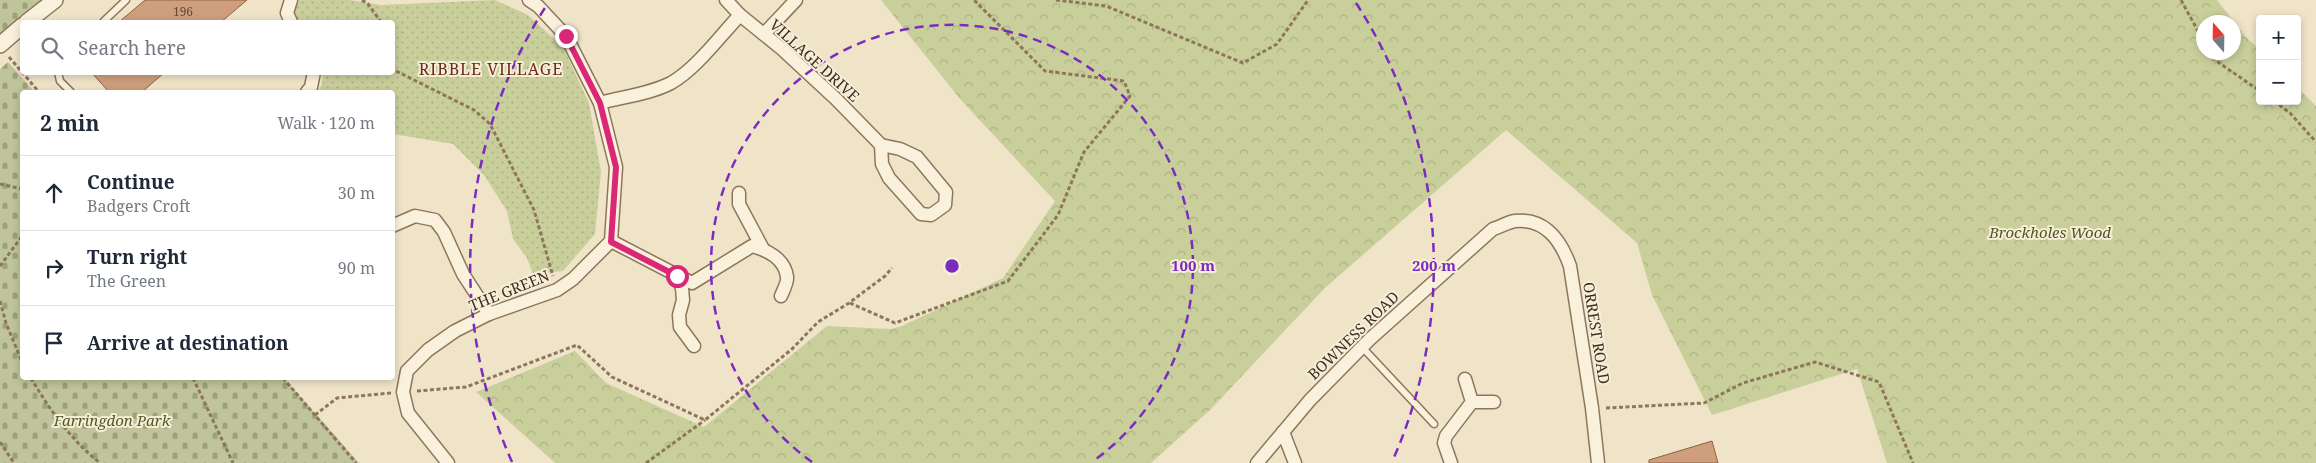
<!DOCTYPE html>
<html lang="en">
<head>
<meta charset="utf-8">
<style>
	:root { --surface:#fff; --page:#f6f6f7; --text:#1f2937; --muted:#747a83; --line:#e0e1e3 }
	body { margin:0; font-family:"Noto Serif",serif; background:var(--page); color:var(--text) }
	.controls { position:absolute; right:15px; top:15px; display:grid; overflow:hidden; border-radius:5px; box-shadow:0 2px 8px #0003 }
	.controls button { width:45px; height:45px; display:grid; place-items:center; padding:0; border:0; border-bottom:1px solid var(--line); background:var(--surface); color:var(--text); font:25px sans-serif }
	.compass { position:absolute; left:2196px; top:15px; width:45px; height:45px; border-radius:50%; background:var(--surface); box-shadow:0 2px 8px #0003; rotate:340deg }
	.stop { position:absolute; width:15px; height:15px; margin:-11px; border:4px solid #db2777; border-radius:50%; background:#fff }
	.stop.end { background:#db2777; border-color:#fff; box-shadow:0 1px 5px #0008 }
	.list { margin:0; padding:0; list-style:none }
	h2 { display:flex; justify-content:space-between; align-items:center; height:65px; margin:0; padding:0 20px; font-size:21px }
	h2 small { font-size:16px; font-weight:400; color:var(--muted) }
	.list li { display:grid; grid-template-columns:32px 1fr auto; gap:15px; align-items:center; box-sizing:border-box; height:75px; padding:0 20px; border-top:1px solid var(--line) }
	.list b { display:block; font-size:19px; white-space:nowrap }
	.list p { margin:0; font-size:16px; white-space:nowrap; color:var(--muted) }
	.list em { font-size:16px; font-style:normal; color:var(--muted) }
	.icon { flex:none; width:28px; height:28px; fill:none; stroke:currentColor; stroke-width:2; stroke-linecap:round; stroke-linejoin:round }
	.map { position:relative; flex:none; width:2316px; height:463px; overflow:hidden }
	.search { position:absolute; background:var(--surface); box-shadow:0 2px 8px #0003; left:20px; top:20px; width:375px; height:55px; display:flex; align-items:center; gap:12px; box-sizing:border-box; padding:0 18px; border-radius:5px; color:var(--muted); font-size:19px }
	.panel { position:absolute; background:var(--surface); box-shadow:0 2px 8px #0003; left:20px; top:90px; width:375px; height:290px; border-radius:5px }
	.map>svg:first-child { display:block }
	.grass { fill:url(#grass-dots) }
	.forest { fill:url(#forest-crowns); fill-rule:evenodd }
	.cemetery { fill:url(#cemetery-stones) }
	.building { fill:#cf9f7d; stroke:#8d5f41 }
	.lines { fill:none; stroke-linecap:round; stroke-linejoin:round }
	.service-casing { stroke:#8d765c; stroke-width:9 }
	.minor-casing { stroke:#8d765c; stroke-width:15 }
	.tertiary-casing { stroke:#8d765c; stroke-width:18 }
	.path { stroke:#8d765c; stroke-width:3; stroke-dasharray:4 2.5; stroke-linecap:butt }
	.service { stroke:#faf1dc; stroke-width:6 }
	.minor { stroke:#faf1dc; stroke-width:12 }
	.tertiary { stroke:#faf1dc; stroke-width:15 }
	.route { stroke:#db2777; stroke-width:6 }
	.ring { fill:none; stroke:#7b2cbf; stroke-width:2.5; stroke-dasharray:9 6 }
	.labels { text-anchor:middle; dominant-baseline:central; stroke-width:4; stroke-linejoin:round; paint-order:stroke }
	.number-label { font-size:12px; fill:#624a37 }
	.street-label { font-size:15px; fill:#3d2e20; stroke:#f7eed8 }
	.park-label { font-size:15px; font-style:italic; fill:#4d5a26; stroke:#f7eed8 }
	.neighbourhood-label { font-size:16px; letter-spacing:1px; fill:#6b2e1e; stroke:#f7eed8 }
	.centre { fill:#7b2cbf; stroke:#f7eed8; stroke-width:2.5 }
	.ring-label { font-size:15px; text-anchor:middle; font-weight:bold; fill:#7b2cbf; stroke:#f7eed8; stroke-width:4; stroke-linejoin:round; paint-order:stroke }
</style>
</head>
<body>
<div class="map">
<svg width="2316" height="463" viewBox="0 0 2316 463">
	<defs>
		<pattern id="grass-dots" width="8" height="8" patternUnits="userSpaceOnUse" patternTransform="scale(1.25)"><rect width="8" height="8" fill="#c9cf9b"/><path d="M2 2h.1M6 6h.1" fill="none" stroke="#aeb285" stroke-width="1.8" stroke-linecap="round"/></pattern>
		<pattern id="forest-crowns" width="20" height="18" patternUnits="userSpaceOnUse" patternTransform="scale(1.25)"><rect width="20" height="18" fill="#c9cf9b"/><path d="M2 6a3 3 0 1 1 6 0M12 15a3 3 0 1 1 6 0" fill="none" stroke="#aeb285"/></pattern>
		<pattern id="cemetery-stones" width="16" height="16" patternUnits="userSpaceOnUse" patternTransform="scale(1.25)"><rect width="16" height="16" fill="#bfc49a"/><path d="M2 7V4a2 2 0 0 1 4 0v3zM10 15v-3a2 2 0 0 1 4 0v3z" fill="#9ca07d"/></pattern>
	</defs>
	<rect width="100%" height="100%" fill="#f0e4c8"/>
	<path class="grass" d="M299,0h51l31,5 114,-5 33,15 35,32 26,56 12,69 -6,62 -32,37 -30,3 -6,-16 -14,-19 -6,-28 -23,-36 -31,-31 -60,-10 -1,-42h-74l4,-8 1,-11 69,-1v-50h-94l-5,-7z"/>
	<path class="forest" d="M881,0h1336l28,36 15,14v51h37v-14l19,19v357h-429l-30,-94 -145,46 -60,-120 -15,-52 -131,-113 -181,158 -115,122 -59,53h-596l-79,-71 99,-41 31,32 98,44 123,-101 64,3 11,-3 101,-48 52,-77 -95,-102zM2204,22h30v30h-30z"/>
	<g class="cemetery">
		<path d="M0,0h44l-44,35z"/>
		<path d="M8,62l27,30h-13v286h262l75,85h-359v-394z"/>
	</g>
	<g class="building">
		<path d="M145,0h102l-26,22h-102z"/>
		<path d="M91,72h74l-23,20h-33z"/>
		<path d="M1712,441l6,22h-69v-3z"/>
	</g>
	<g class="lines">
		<defs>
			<g id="service">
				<path d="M103,22l23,-22"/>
				<path d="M58,72l2,9 11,11"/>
				<path d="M1362,347l72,77"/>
			</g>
			<g id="minor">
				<path d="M291,0l-4,13 4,9"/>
				<path d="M726,0l14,15 42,34 54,50 45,46 19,4 17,8 29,35 -1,13 -14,10 -10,-1 -32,-36 -7,-14 -1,-19"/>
				<path d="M764,34l32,-34"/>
				<path d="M307,92l4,-5 3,-15"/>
				<path d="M600,103c22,-6 50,-9 71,-20 25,-14 49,-47 69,-68"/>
				<path d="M739,193v11l24,45"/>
				<path d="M392,226l23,-10 20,4 9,12 19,42 26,40"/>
				<path d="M611,241l81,42 60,-37c15,4 33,13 35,31 1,5 -4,14 -6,19"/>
				<path d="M677,276l5,12 1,12 -4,15 1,12 14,19"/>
				<path d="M1472,402h22"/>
				<path d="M1283,432l12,31"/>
				<path d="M448,463l-40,-50 -5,-21 4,-21 21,-21 27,-19 34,-17 68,-24 16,-11 38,-38 5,-74 -16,-64 -34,-67 -28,-30 -9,-6"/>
				<path d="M1257,463l53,-63 60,-61 123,-110c7,-2 15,-7 22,-8 31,-3 46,20 55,45l22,142 6,55"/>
				<path d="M1451,463l-7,-20 2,-7 26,-34 -7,-23"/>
			</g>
			<g id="tertiary">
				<path d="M27,22l28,-22"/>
				<path d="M0,45l22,-19"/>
			</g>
		</defs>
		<use href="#service" class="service-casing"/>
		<use href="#minor" class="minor-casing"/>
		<use href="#tertiary" class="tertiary-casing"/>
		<g class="path">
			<path d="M362,0l6,4 13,18"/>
			<path d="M1056,0l50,6 137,57 34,-19 31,-44"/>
			<path d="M2181,0l23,42"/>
			<path d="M2209,52l3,6 48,33"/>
			<path d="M9,57l30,35"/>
			<path d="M392,66l4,5 78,39 16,14 44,86 19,66"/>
			<path d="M2274,101l16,12 26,29"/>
			<path d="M0,184l22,5"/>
			<path d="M0,266l22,-30"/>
			<path d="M0,301l6,22 16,39"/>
			<path d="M850,303l45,20 113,-42 50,-66 26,-63 46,-56 -6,-15 -79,-10 -71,-71"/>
			<path d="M31,378c18,31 40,62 69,85"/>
			<path d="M193,378l40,85"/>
			<path d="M283,378l73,85"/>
			<path d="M417,391l49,-4 111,-42 35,32 93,43 87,-71 26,-27 31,-19 36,-27 7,-8"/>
			<path d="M1606,408l98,-5 39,-20 72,-21 64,20 34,81"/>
			<path d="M315,415l22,-17 54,-5"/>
			<path d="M0,442l14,21"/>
			<path d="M646,463l59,-43"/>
		</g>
		<use href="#service" class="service"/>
		<use href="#minor" class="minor"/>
		<use href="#tertiary" class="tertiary"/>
	</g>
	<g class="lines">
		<path class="route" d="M566,36l34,67 16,64 -5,75 66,34"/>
	</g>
	<g class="ring">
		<path d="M812 462A241 241 0 1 1 1092 462"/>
		<path d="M512 462A482 482 0 0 1 548 3M1356 3A482 482 0 0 1 1392 462"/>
	</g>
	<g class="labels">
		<g class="number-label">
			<text x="183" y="11">196</text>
		</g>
		<g class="street-label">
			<text transform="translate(815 60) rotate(42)">VILLAGE DRIVE</text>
			<text transform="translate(509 290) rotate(-22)">THE GREEN</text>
			<text transform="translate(1597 333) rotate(81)">ORREST ROAD</text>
			<text transform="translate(1353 335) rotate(-44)">BOWNESS ROAD</text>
		</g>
		<g class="park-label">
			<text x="2050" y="232">Brockholes Wood</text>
			<text x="112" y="420">Farringdon Park</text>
		</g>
		<g class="neighbourhood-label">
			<text x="491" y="69">RIBBLE VILLAGE</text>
		</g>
	</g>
	<circle cx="952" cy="266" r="8" class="centre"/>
	<g class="ring-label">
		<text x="1193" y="271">100 m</text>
		<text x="1434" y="271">200 m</text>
	</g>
</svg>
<div class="controls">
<button>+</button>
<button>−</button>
</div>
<svg class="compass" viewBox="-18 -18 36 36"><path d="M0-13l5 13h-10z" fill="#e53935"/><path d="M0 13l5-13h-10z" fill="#747a83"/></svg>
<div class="stop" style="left:677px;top:276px"></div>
<div class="stop end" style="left:566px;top:36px"></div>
<div class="search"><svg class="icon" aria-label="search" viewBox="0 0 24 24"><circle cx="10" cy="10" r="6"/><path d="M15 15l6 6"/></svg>Search here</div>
<section class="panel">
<h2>2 min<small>Walk · 120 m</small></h2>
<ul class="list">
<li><svg class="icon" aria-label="ahead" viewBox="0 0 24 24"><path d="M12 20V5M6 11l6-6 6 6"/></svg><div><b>Continue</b><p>Badgers Croft</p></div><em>30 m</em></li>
<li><svg class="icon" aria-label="right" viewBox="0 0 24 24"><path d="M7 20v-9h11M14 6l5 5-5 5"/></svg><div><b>Turn right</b><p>The Green</p></div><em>90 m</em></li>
<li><svg class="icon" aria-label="arrive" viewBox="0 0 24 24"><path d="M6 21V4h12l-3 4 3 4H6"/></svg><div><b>Arrive at destination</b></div></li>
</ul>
</section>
</div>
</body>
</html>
